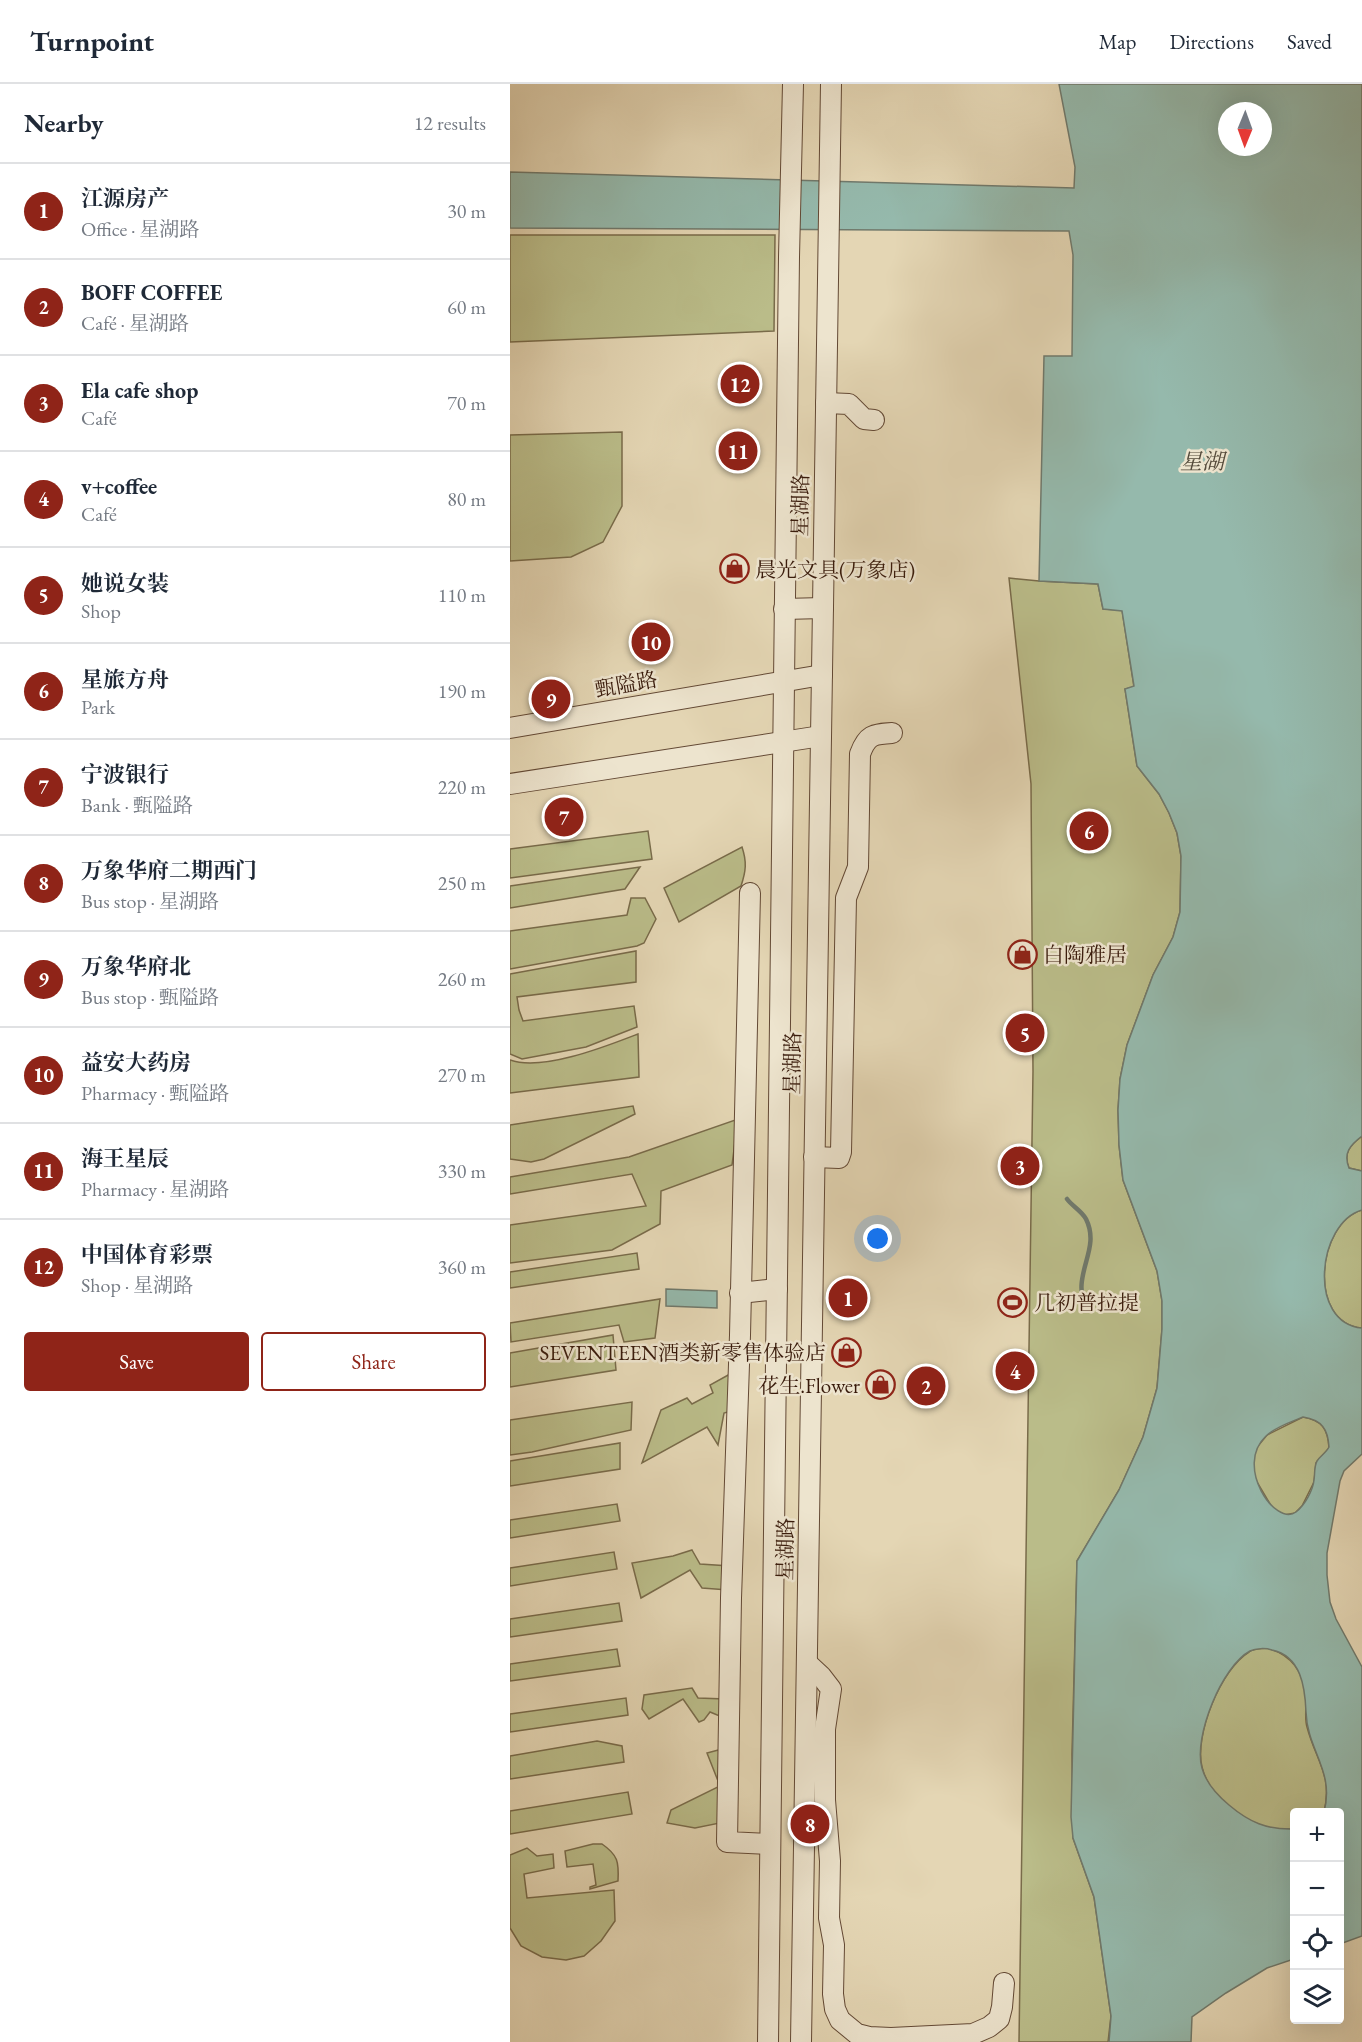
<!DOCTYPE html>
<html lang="en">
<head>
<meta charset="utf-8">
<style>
	:root { --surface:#fff; --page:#f2f2f3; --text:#1f2937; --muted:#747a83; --line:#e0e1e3; --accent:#8f2418 }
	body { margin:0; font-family:"EB Garamond","Noto Serif SC",serif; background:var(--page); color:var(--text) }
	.controls { position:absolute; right:18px; bottom:18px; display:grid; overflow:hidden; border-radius:6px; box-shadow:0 6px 24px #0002 }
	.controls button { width:54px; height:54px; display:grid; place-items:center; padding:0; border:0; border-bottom:2px solid var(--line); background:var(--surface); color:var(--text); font:30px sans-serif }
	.compass { position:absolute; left:708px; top:18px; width:54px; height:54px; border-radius:50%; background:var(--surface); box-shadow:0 6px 24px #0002; rotate:181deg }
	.you { position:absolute; left:368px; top:1155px; width:21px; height:21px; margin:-15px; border:4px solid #fff; border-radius:50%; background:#1a73e8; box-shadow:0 0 0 9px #1a73e833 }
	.badge { display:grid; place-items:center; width:39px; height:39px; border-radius:50%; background:var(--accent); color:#fff; font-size:20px; font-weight:700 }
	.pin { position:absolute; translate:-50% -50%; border:3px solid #fff; box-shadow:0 2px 6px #0006 }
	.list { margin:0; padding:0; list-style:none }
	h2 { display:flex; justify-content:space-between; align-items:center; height:78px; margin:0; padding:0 24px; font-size:26px }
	h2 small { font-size:20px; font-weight:400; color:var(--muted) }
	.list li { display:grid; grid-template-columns:39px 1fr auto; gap:18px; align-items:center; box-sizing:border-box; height:96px; padding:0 24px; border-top:2px solid var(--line) }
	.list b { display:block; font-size:22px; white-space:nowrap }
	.list p { margin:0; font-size:20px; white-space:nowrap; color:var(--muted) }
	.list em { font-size:20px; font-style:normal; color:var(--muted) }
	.actions { display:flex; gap:12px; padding:18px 24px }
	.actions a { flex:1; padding:14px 0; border:2px solid var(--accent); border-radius:6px; text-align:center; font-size:21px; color:var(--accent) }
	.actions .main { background:var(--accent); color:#fff }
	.icon { flex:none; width:33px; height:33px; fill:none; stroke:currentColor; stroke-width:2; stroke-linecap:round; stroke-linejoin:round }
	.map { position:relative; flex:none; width:852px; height:1958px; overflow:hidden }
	header { display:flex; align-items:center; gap:36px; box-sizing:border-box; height:84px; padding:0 30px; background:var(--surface); border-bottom:2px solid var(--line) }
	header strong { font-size:28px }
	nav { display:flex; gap:33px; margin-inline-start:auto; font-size:21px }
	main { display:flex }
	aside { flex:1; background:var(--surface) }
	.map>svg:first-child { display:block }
	.green { fill:#babc89; stroke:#796b4a; stroke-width:1.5 }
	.water { fill:#95b9ac; stroke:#70796c; stroke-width:1.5; fill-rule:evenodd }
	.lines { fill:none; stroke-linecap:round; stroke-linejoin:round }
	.stream { stroke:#70796c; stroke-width:4.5 }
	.minor-casing { stroke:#634935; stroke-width:22 }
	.minor { stroke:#ede4ce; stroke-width:20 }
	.labels { text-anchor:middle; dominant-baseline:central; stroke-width:5; stroke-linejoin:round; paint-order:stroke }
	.street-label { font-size:21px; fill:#381a0b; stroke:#ede4ce }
	.poi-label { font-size:21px; fill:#381a0b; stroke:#ede4ce; text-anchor:start }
	.water-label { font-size:22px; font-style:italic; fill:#544a3b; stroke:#ede4ce }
</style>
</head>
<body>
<header>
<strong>Turnpoint</strong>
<nav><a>Map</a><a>Directions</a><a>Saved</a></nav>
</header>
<main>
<aside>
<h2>Nearby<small>12 results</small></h2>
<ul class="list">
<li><span class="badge">1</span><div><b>江源房产</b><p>Office · 星湖路</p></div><em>30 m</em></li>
<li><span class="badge">2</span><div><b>BOFF COFFEE</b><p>Café · 星湖路</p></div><em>60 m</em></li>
<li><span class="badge">3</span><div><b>Ela cafe shop</b><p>Café</p></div><em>70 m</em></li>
<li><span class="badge">4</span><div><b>v+coffee</b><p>Café</p></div><em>80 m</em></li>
<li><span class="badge">5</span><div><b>她说女装</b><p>Shop</p></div><em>110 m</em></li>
<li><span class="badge">6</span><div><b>星旅方舟</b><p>Park</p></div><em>190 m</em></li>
<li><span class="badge">7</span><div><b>宁波银行</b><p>Bank · 甄隘路</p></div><em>220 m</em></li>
<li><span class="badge">8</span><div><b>万象华府二期西门</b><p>Bus stop · 星湖路</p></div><em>250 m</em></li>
<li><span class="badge">9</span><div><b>万象华府北</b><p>Bus stop · 甄隘路</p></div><em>260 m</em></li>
<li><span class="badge">10</span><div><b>益安大药房</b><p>Pharmacy · 甄隘路</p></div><em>270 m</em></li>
<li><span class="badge">11</span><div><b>海王星辰</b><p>Pharmacy · 星湖路</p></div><em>330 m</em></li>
<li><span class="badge">12</span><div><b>中国体育彩票</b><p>Shop · 星湖路</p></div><em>360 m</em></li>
</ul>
<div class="actions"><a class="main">Save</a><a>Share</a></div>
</aside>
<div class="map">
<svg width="852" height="1958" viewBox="0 0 852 1958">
	<rect width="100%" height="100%" fill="#e4d6b4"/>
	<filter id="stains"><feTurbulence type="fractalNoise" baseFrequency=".00333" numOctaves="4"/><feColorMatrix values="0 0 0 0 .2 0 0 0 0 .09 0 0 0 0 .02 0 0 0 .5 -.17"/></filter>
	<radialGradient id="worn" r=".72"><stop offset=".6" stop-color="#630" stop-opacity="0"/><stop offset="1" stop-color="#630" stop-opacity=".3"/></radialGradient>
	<g class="green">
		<path d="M0,151h265l-1,96 -264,11z"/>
		<path d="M112,348v74l-19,36 -32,15 -61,4v-126z"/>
		<path d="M499,494l30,3 59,3 5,25 19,1 12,77 -9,2 12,77 22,28 10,19 8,20 4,23 -1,56 -7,25 -20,38 -26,70 -7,34 -2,31 1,35 4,35 34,91 5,30v28l-5,59 -14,49 -24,53 -42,71 -5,193 1,84 21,59 17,119 -3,26h-89l14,-971 -2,-287z"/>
		<path d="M138,747l4,28 -142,19v-29z"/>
		<path d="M232,763c5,15 4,24 -1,39l-62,36 -15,-34z"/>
		<path d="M130,783l-15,22 -115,19v-22z"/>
		<path d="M121,814h14l11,21 -12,24 -7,3 -127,23v-38l117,-16z"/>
		<path d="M126,867v31l-119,15 2,13 4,11 111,-15 3,21 -51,20 -64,12 -12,-5v-80z"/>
		<path d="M128,950l1,43 -129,16v-33c32,12 97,-14 128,-26z"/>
		<path d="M123,1022l2,8 -91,45 -13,3 -21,-3v-34z"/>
		<path d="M228,1035l-6,46 -71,26 -1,33 -48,26 -102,13v-38l136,-19 -14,-32 -122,20v-17l119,-20z"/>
		<path d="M852,1052v35l-13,-3c-6,-15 1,-23 13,-32z"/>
		<path d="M852,1126v118c-55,-5 -45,-105 0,-118z"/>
		<path d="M127,1169l2,16 -129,19v-16z"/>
		<path d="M150,1215l-5,39 -31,4 -5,-17 -108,17 -1,-19z"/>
		<path d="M103,1251l3,35 -106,17v-34z"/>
		<path d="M220,1290l5,36 -11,3 -6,32 -11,-18 -65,36 19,-53 26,-12 5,6 21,-11 -3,-8z"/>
		<path d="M122,1318l-1,28 -99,22 -22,3v-35z"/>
		<path d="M793,1333c19,3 25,12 26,31l-13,15 -2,19 -12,24 -7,7 -11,2 -11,-6 -19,-32 -1,-21 5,-10 9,-11z"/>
		<path d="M110,1359v26l-110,17v-25z"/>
		<path d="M107,1420l3,17 -110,17v-18z"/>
		<path d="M182,1466l8,14 30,2 -2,24 -26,-2 -12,-18 -49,28 -9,-35 41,-7z"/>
		<path d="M104,1468l3,17 -107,17v-18z"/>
		<path d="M109,1519l3,18 -112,16v-18z"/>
		<path d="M757,1564c23,6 36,23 39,47 1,10 -2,22 1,32 9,34 26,48 17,85h-30v17c-5,0 -12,1 -18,0 -30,-5 -67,-31 -74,-62 -8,-32 19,-98 47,-115 5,-4 12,-3 18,-4z"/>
		<path d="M107,1565l3,17 -110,15v-17z"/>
		<path d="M182,1604l6,10 27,1 -3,18 -12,-5 -6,8 -5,2 -16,-23 -34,20 -7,-10 2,-14z"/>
		<path d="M116,1614l2,17 -118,17v-18z"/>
		<path d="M87,1657l25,5 2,16 -114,17v-23z"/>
		<path d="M212,1665l-2,74 -25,5 -28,-5 4,-13 49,-24 -13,-33z"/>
		<path d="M118,1708l4,22 -122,20v-23z"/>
		<path d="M83,1760h9c16,11 17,18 16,37l-28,8v-2l6,-2 -3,-21 -26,3 -2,-16z"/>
		<path d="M17,1764l10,8 16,-2 1,14 -30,6 3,24 87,-8 1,31 -14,20 -17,15 -18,4 -24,-3 -21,-11 -11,-18v-73z"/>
	</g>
	<g class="water">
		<path d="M549,0h303v1052c-12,9 -19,17 -13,32l13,3v39c-45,13 -55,113 0,118v126l-18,17 -4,10 -13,72v22l3,27 6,17 26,48v269l-22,8v-132h-16c11,-41 -17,-62 -18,-100 -1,-25 -5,-56 -34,-62 -6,-2 -16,-2 -22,1 -28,15 -57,86 -48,117 4,15 15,27 27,37 20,17 38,25 65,24v130l-27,9 -41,25 -34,24 -1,25h-82l2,-26 -17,-119 -21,-59 -2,-21 6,-256 42,-71 24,-53 14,-49 5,-59v-28l-5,-30 -34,-91 -4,-35 -1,-35 2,-31 7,-34 26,-70 20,-38 7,-25 1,-56 -4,-23 -8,-20 -10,-19 -22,-28 -12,-77 9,-3 -12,-75 -19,-2 -5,-25 -59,-3 5,-225h28l1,-101 -4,-24 -559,-3v-56l564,16 1,-21zM717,27h36v36h-36zM793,1333c19,3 25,12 26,30 -3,6 -9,9 -12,14 -3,5 -2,13 -3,19 -1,10 -9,25 -18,32 -21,15 -62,-46 -30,-76 9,-9 25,-14 37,-19z"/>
		<path d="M156,1205l51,2v17l-51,-2z"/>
	</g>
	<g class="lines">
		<path class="stream" d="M557,1115c5,7 15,12 19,20 16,32 -17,56 1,91"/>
		<defs>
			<g id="minor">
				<path d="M316,319l23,1 15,15 10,1"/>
				<path d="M274,525l39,-1"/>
				<path d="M0,644l312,-53"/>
				<path d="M0,700l311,-48"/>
				<path d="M240,809l-10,442 -9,263 -4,244 43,2"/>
				<path d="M304,1073l25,1 2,-6 5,-254 12,-31 2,-113c7,-19 13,-20 32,-21"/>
				<path d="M230,1209l37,-4"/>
				<path d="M297,1579l14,13 10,13 -6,40v71l5,61 -1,57 5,27 -1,49 2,15 5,11 17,14 12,3 22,1 82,-4 16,-7 10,-8 3,-12 2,-24"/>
				<path d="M258,1958l21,-1785 4,-173"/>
				<path d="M291,1958l30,-1958"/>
			</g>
		</defs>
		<use href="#minor" class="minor-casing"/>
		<use href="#minor" class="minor"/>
	</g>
	<defs>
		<symbol id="shop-ring" viewBox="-11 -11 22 22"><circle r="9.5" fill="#ede4ce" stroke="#8f2418" stroke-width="1.5"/><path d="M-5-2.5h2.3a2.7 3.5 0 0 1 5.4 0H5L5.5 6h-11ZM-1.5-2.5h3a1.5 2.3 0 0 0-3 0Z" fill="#8f2418"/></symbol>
		<symbol id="stadium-ring" viewBox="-11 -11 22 22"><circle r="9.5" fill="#ede4ce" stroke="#8f2418" stroke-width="1.5"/><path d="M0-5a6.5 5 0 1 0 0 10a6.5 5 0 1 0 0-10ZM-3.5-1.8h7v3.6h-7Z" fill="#8f2418"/></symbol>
	</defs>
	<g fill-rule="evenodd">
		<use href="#shop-ring" x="208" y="468" width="33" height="33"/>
		<use href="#shop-ring" x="496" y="854" width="33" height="33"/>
		<use href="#stadium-ring" x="486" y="1202" width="33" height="33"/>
		<use href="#shop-ring" x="320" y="1252" width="33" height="33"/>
		<use href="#shop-ring" x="354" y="1284" width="33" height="33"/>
	</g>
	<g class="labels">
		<g class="street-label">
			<text transform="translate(290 421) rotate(-89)">星湖路</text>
			<text transform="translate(116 600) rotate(-10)">甄隘路</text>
			<text transform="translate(282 979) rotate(-89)">星湖路</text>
			<text transform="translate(275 1465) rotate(-89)">星湖路</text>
		</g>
		<g class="poi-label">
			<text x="245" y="485">晨光文具(万象店)</text>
			<text x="533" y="870">白陶雅居</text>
			<text x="524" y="1218">几初普拉提</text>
			<text x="316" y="1268" text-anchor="end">SEVENTEEN酒类新零售体验店</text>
			<text x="350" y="1301" text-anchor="end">花生.Flower</text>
		</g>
		<g class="water-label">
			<text x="692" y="377">星湖</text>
		</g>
	</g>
	<rect width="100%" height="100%" filter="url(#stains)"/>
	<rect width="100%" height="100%" fill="url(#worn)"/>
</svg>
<div class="controls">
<button>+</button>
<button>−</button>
<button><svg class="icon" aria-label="locate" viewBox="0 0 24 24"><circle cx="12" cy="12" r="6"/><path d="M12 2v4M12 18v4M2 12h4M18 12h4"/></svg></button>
<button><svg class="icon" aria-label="layers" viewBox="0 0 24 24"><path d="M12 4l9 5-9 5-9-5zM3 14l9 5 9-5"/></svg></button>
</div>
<svg class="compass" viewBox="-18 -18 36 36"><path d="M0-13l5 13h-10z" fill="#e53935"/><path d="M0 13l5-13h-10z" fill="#747a83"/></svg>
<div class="you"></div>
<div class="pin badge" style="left:338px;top:1214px">1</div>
<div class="pin badge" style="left:416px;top:1302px">2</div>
<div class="pin badge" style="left:510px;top:1082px">3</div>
<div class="pin badge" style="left:505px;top:1287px">4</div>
<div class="pin badge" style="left:515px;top:949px">5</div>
<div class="pin badge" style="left:579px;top:747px">6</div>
<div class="pin badge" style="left:54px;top:733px">7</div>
<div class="pin badge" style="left:300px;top:1740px">8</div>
<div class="pin badge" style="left:41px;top:615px">9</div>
<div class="pin badge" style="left:141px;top:558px">10</div>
<div class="pin badge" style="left:228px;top:367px">11</div>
<div class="pin badge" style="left:230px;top:300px">12</div>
</div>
</main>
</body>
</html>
